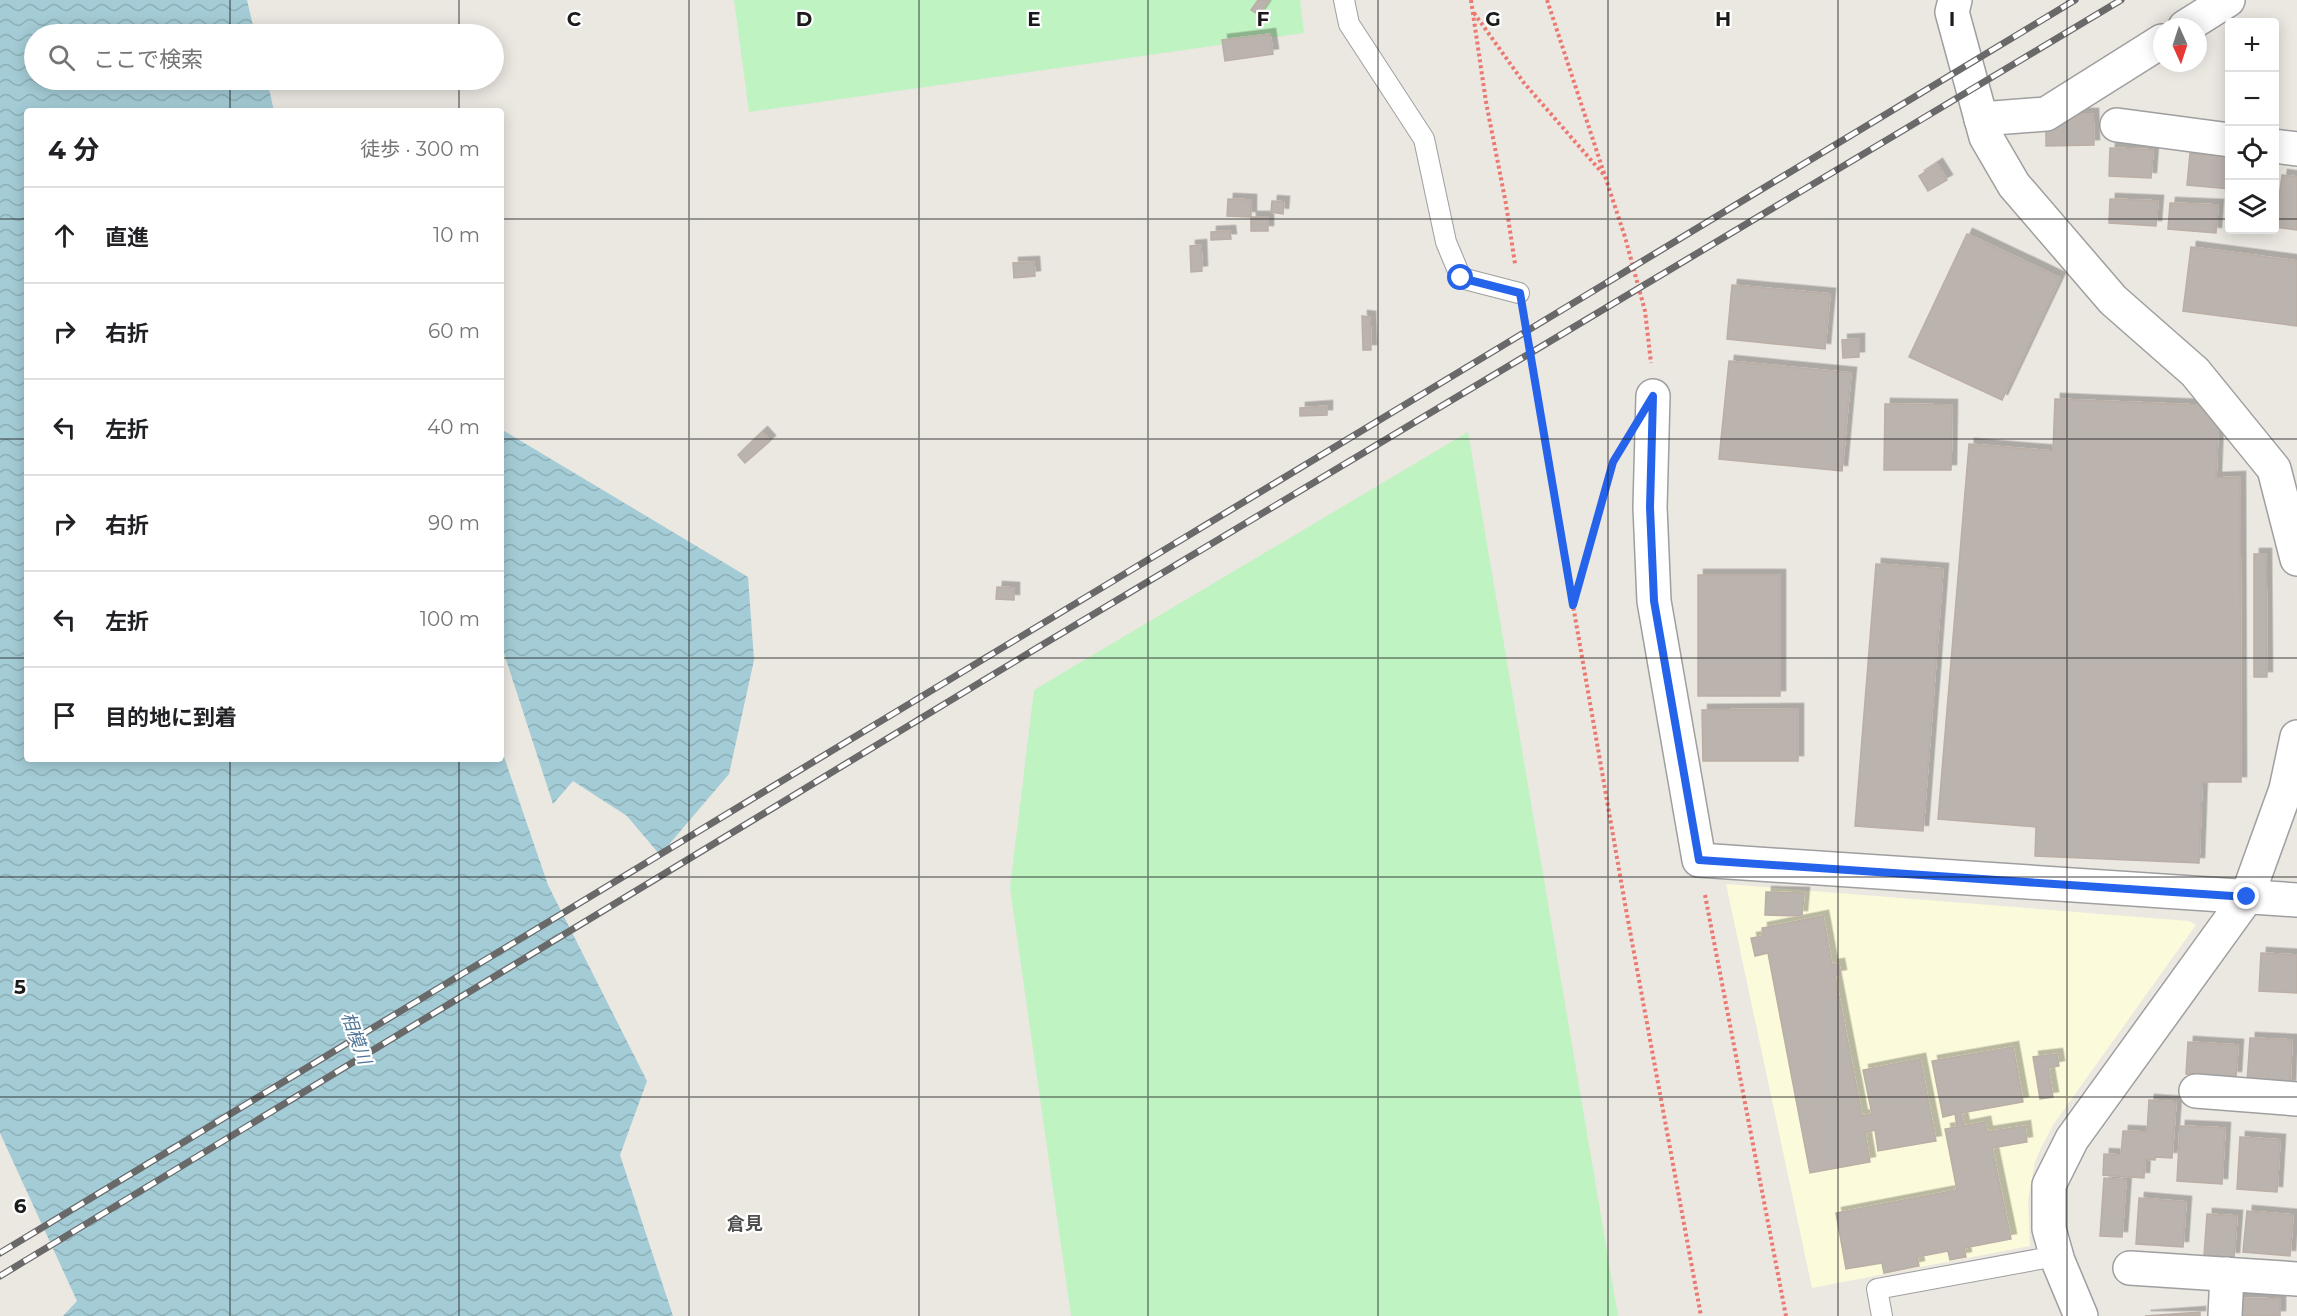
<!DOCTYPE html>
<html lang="ja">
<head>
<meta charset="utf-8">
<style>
	:root { --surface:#fff; --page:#f6f6f6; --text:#202124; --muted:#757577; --line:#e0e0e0 }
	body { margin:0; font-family:Montserrat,"Noto Sans JP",sans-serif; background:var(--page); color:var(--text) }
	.controls { position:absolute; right:18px; top:18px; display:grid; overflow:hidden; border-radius:6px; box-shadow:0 3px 15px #0003 }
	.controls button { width:54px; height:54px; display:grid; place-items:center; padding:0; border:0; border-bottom:2px solid var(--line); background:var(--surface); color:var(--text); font:30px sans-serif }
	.compass { position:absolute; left:2153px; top:18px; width:54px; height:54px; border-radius:50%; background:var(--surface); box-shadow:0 3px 15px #0003; rotate:177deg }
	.stop { position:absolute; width:18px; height:18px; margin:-14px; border:4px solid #2563eb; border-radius:50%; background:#fff }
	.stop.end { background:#2563eb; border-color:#fff; box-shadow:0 2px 6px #0008 }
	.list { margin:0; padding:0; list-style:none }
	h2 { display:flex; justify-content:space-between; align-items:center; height:78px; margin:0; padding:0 24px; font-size:26px }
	h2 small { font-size:20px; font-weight:400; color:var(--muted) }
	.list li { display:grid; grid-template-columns:39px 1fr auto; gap:18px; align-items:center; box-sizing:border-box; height:96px; padding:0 24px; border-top:2px solid var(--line) }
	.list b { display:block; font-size:22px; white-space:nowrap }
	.list em { font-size:20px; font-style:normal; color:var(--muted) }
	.icon { flex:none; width:33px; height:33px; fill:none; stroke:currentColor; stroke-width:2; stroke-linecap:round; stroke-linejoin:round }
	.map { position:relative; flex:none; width:2297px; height:1316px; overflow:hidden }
	.search { position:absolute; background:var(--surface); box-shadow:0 3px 15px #0003; left:24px; top:24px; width:480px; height:66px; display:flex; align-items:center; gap:15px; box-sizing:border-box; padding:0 21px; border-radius:33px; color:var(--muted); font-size:22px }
	.panel { position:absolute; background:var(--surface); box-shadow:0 3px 15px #0003; left:24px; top:108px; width:480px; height:654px; border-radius:6px }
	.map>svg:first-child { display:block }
	.education { fill:#fbfada }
	.park { fill:#c0f3c2 }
	.water { fill:url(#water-waves) }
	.building { fill:#bbb3ae; stroke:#bbaea5; stroke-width:1.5; filter:url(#shadow) }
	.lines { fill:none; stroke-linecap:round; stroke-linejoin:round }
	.service-casing { stroke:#9f9f9f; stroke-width:22 }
	.minor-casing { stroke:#9f9f9f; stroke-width:36 }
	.path { stroke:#ec7971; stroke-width:4; stroke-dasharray:3 3; stroke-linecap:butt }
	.service { stroke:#fff; stroke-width:20 }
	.minor { stroke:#fff; stroke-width:33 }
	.rail-casing { stroke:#696969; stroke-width:7 }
	.rail { stroke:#fff; stroke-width:4.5; stroke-dasharray:14; stroke-linecap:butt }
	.route { stroke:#2563eb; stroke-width:8 }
	.grid { fill:none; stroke:#1b1b1b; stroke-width:1.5; stroke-opacity:0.55 }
	.labels { text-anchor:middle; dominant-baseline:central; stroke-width:4.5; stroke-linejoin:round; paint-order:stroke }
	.water-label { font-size:18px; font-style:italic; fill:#4e7699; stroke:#fff }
	.neighbourhood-label { font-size:18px; font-weight:bold; fill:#4e4e4e; stroke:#fff }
	.grid-label { font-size:20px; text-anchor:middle; font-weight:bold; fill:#1b1b1b; stroke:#fff; stroke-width:4.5; stroke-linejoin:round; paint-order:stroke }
</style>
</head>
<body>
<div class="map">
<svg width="2297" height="1316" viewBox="0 0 2297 1316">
	<defs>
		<pattern id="water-waves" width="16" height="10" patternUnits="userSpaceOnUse" patternTransform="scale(1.5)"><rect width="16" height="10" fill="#a4ccd6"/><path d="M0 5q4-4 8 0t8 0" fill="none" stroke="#8dafb7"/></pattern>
		<filter id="shadow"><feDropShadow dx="5.5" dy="-5.5" stdDeviation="0" flood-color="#0004"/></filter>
	</defs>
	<rect width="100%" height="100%" fill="#ebe7e1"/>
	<path class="education" d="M1726,884l463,37 7,4 -143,200 -12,23 -6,14 -7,38 2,46 -218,42z"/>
	<g class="park">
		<path d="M734,0h566l4,33 -555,79z"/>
		<path d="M1468,432l150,884h-547l-61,-428 24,-198z"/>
	</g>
	<g class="water">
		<path d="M0,0h247l8,34h-221v46h233l7,31h-247v648h474v-11l47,137 99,196 -27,74 53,161h-610l14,-15 -77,-168z"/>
		<path d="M501,429l247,148 6,83 -25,114 -69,81 -33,-39 -54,-35 -20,23 -52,-160z"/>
	</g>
	<g class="building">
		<path d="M1258,0h11l-10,15 -8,-5z"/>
		<path d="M1270,34l3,20 -48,7 -3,-21z"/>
		<path d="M2046,114h47l1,31 -48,1z"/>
		<path d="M2110,148l43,2 -2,28 -42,-2z"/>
		<path d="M2190,153l40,4v32l-43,-4z"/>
		<path d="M1937,164l10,16 -19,11 -9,-15z"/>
		<path d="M2282,175l15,2v53l-22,-3z"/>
		<path d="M1228,199l23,1v17l-24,-1z"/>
		<path d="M2110,199l48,2 -2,25 -47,-3z"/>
		<path d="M1272,201l12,1 -1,12 -12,-2z"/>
		<path d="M2170,203l48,2 -2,28 -48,-4z"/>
		<rect x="1251" y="217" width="17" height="14"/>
		<path d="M1230,231l1,8 -20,1v-8z"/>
		<path d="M1967,234l93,44 -58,122 -93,-43z"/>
		<path d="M1201,245l1,26 -11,1 -1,-26z"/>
		<path d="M2191,247l106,14v65l-114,-15z"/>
		<path d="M1034,262l1,14 -21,2 -1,-15z"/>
		<path d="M1732,285l98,9 -5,55 -98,-10z"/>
		<path d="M1362,316l8,1 1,33h-8z"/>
		<path d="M1859,339v18l-16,1 -1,-18z"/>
		<path d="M1729,361l122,12 -9,98 -123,-12z"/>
		<path d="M2055,399l164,7 -3,72 24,-1 1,305h-39l-3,81 -164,-7 1,-29 -98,-8 31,-375 84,7z"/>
		<path d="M1885,404l67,1 -1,65h-67z"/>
		<path d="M1327,406v9l-27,1v-8z"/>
		<path d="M762,432l8,9 -25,22 -7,-8z"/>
		<path d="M2254,554h12l1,123h-13z"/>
		<path d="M1876,564l67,5 -20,262 -68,-5z"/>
		<rect x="1698" y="575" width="82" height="121"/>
		<path d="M997,587l17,1v12l-18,-1z"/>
		<path d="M1798,709v52h-95l-1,-51z"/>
		<path d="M1766,892l38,1 -2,23 -37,-1z"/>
		<path d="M1823,916l9,49 7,-1 2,11 -6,1 27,140 10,-2 -9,-44 57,-11 16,82 -58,10 -3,-21 -10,3 5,29 -60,11 -42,-220 -13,3 -4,-18 12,-2 -1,-8z"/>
		<path d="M2261,953l36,2v38l-38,-2z"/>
		<path d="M2250,1038l42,2 -2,46 -43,-3z"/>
		<path d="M2188,1042l50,3 -2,32 -50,-3z"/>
		<path d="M2013,1047l10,55 -62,11 3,13 21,-4 2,10 38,-6 2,16 -35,6 19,91 -47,9 2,9 -16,3 -2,-9 -31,6 2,9 -35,7 -2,-10 -36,6 -10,-56 121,-23 -12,-61 12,-2 -2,-13 -12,3 -11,-56z"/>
		<path d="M2057,1054l2,12 -11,2 5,29 -13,2 -7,-42z"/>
		<path d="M2149,1100l27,2 -4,56 -17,-1v3l-10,-1 -1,19 -41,-3 1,-21 17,1 2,-24 24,1z"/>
		<path d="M2180,1126l45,2 -3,56 -45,-3z"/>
		<path d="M2240,1137l40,3 -3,52 -40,-3z"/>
		<path d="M2104,1178l22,2 -4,57 -22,-1z"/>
		<path d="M2139,1198l47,4 -3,45 -47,-3z"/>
		<path d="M2247,1211l46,4 -3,41 -47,-4z"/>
		<path d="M2207,1214l30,2 -3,42 -30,-2z"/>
		<path d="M2236,1298l44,1v17h-45z"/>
		<path d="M2200,1312v4h-55z"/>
	</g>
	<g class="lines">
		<defs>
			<g id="service">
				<path d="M1344,0l5,24 75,115 22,103 15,36 58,15"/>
				<path d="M1882,1316l-5,-27 179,-33"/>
			</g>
			<g id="minor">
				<path d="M1955,0l-3,12 34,125 28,48 99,115 82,72 79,97 23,90"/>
				<path d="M2185,27l43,-27"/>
				<path d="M1981,119l65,-5 116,-73"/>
				<path d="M2117,125l113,15"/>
				<path d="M2274,146l23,3"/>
				<path d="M1653,396l-3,111 4,94 45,259 598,40"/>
				<path d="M2196,1091l101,8"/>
				<path d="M2130,1268l167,11"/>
				<path d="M2081,1316l-23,-55 -9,-32v-44l23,-46 175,-242 39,-108 11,-52"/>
				<path d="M2225,1316l2,-42"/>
			</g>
		</defs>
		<use href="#service" class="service-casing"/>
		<use href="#minor" class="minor-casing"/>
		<g class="path">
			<path d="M1471,0l15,102 20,102 9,60"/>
			<path d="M1547,0l78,237 20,74 6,52"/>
			<path d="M1474,13l50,70 80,92"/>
			<path d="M1523,318l102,586 76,412"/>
			<path d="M1574,601l41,-142"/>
			<path d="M1705,895l81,421"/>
		</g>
		<use href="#service" class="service"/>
		<use href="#minor" class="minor"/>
		<defs>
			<g id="rail">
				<path d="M0,1253l2075,-1253"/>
				<path d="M0,1276l1037,-628 1084,-648"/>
			</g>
		</defs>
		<use href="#rail" class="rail-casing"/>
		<use href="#rail" class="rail"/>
	</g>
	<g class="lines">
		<path class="route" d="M1461,278l59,15 53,312 40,-143 40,-66 -3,111 4,94 45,259 548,37"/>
	</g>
	<path class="grid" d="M230,0v34M459,0v34M689,0v1316M919,0v1316M1148,0v1316M1378,0v1316M1608,0v1316M1838,0v1316M2067,0v1316M230,80v31M459,80v31M0,219h27M501,219h1729M2274,219h23M0,439h27M501,439h1796M0,658h27M501,658h1796M230,759v557M459,759v557M0,877h2297M0,1097h2297"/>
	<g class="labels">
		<g class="water-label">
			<text transform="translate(356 1038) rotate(70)">相模川</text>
		</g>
		<g class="neighbourhood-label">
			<text x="745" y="1224">倉見</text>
		</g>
	</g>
	<g class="grid-label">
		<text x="574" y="26">C</text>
		<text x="804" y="26">D</text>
		<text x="1034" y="26">E</text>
		<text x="1263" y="26">F</text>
		<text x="1493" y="26">G</text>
		<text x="1723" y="26">H</text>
		<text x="1952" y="26">I</text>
		<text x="20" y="994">5</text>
		<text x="20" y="1213">6</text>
	</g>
</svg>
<div class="controls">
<button>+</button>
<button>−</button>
<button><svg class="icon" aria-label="locate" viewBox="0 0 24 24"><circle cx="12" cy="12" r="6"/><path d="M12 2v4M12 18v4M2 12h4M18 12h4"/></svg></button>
<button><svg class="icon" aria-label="layers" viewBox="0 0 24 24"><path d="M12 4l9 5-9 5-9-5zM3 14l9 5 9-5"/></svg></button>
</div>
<svg class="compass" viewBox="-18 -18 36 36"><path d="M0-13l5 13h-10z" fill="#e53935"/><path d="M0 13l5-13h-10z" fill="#757577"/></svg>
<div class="stop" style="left:1461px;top:278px"></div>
<div class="stop end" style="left:2247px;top:897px"></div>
<div class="search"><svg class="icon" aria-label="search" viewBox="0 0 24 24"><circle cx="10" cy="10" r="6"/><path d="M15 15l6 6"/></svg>ここで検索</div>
<section class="panel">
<h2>4 分<small>徒歩 · 300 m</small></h2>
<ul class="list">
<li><svg class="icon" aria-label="ahead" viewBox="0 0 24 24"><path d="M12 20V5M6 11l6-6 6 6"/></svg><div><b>直進</b></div><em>10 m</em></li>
<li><svg class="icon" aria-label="right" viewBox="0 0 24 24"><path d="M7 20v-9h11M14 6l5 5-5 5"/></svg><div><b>右折</b></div><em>60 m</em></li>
<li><svg class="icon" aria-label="left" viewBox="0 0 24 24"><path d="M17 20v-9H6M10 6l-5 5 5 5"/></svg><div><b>左折</b></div><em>40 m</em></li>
<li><svg class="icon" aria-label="right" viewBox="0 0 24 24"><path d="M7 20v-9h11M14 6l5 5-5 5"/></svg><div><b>右折</b></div><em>90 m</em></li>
<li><svg class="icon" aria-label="left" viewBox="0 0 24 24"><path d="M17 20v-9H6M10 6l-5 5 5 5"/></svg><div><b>左折</b></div><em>100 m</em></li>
<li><svg class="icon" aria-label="arrive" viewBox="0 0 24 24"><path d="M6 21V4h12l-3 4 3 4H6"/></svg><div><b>目的地に到着</b></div></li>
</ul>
</section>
</div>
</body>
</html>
